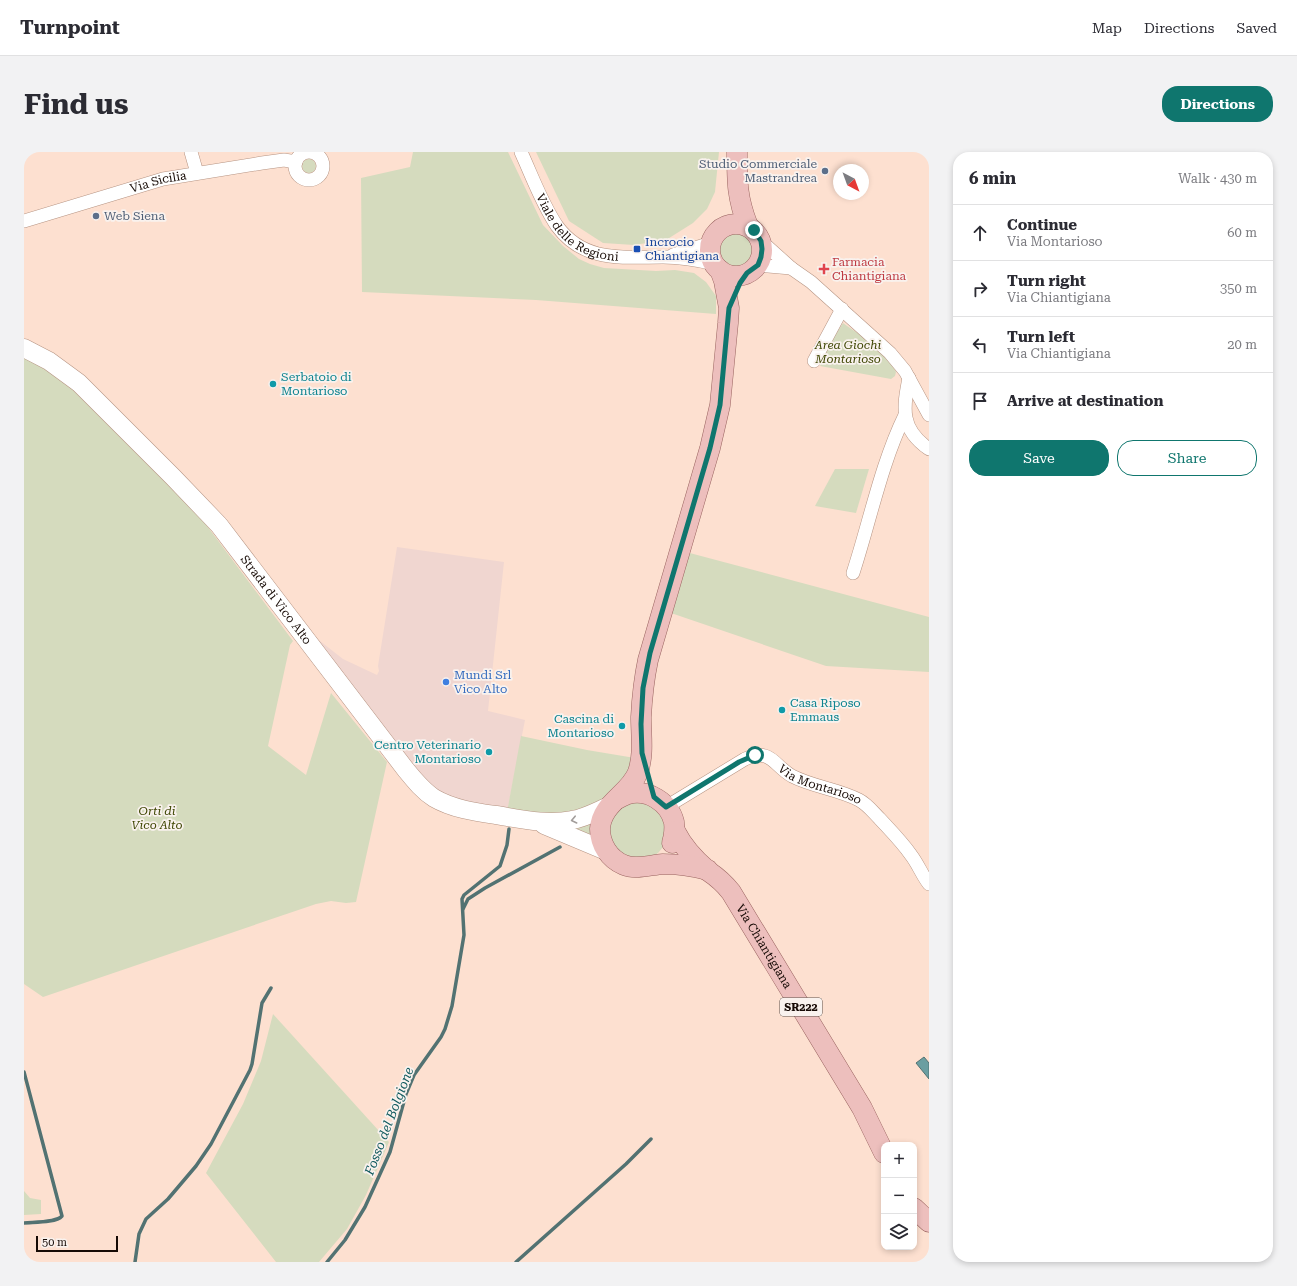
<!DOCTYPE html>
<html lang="en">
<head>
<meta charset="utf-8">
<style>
	:root { --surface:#fff; --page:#f2f2f3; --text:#2b2b33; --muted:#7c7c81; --line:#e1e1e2; --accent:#0f766e }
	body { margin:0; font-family:"Roboto Serif",serif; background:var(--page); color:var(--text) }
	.controls { position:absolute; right:12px; bottom:12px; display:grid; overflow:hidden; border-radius:8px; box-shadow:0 2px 6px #0003 }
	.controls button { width:36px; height:36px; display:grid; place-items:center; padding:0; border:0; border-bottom:1px solid var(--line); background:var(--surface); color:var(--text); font:20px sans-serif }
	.compass { position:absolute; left:809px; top:12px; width:36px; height:36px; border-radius:50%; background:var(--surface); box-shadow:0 2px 6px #0003; rotate:139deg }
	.scale { position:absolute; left:12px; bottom:10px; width:82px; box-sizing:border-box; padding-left:4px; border:2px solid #160a05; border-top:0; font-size:11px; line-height:14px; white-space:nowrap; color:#160a05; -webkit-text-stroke:3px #f9f2ee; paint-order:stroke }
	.stop { position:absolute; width:12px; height:12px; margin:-9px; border:3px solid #0f766e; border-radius:50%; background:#fff }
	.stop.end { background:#0f766e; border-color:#fff; box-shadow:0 1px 4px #0008 }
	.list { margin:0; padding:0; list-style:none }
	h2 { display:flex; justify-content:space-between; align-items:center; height:52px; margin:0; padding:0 16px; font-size:17px }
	h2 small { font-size:13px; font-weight:400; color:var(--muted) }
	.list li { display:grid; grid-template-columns:26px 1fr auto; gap:12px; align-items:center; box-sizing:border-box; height:56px; padding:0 16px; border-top:1px solid var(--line) }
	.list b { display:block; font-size:15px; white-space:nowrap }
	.list p { margin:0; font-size:13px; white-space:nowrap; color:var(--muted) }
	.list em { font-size:13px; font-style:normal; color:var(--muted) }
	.actions { display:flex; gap:8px; padding:12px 16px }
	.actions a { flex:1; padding:9px 0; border:1px solid var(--accent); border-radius:16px; text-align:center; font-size:14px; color:var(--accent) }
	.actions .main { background:var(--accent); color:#fff }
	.icon { flex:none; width:22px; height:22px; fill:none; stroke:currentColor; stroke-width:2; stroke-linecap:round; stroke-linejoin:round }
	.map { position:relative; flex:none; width:905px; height:1110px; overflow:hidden; border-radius:16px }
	header { display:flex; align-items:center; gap:24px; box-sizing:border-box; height:56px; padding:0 20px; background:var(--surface); border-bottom:1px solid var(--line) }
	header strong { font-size:19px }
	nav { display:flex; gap:22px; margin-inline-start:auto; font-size:14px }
	.intro { display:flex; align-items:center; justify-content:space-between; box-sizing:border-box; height:96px; padding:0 24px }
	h1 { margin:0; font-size:28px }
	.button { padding:10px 18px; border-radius:16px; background:var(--accent); color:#fff; font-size:14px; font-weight:700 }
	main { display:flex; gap:24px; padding:0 24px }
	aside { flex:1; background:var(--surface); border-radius:16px; box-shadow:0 2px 6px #0003 }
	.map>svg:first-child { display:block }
	.industrial { fill:#f0d6d0 }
	.green { fill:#d5dbbe }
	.water { fill:#6b9ea1; stroke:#527272 }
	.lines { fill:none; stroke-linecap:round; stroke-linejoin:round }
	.stream { stroke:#527272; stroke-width:3.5 }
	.street-casing { stroke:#b69483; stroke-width:14 }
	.secondary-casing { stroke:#b69483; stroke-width:19 }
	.primary-casing { stroke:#9a6460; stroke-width:21 }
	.street { stroke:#fff; stroke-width:13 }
	.secondary { stroke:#fff; stroke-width:18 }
	.primary { stroke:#edbfbd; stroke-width:20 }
	.oneway { stroke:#a29d9b }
	.route { stroke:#0f766e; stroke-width:5 }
	.service-dot { fill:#5c6f8a; stroke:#f9f2ee; stroke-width:1.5 }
	.transit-dot { fill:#1a4fb4; stroke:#f9f2ee; stroke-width:1.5 }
	.health-dot { fill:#e0444e; stroke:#f9f2ee; stroke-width:1.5 }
	.culture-dot { fill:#0f9aa8; stroke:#f9f2ee; stroke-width:1.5 }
	.shop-dot { fill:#3f7fe0; stroke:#f9f2ee; stroke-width:1.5 }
	.labels { text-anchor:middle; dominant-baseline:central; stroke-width:3.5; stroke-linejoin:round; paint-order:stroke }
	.shield { fill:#f9f2ee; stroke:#5a504b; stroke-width:1 }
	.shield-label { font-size:11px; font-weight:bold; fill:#160a05 }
	.service-label { font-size:12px; fill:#4e5e75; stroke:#f9f2ee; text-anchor:end }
	.street-label { font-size:12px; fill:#160a05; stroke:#f9f2ee }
	.transit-label { font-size:12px; fill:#164399; stroke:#f9f2ee; text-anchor:start }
	.health-label { font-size:12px; fill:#be3a42; stroke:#f9f2ee; text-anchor:start }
	.park-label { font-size:12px; font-style:italic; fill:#3e4602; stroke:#f9f2ee }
	.culture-label { font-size:12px; fill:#0d838f; stroke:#f9f2ee; text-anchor:start }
	.shop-label { font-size:12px; fill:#366cbe; stroke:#f9f2ee; text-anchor:start }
	.water-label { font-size:13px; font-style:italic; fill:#105a5e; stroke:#f9f2ee }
</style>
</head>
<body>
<header>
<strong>Turnpoint</strong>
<nav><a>Map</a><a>Directions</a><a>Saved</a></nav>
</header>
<div class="intro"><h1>Find us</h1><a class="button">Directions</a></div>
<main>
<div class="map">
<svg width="905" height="1110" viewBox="0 0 905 1110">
	<rect width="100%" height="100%" fill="#fde0d0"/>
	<path class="industrial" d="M373,395l107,15 -16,149 37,9 -18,92 -47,-9 -27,-13 -127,-160 37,29 34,16 2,-4 -1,-5z"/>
	<g class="green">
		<path d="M389,0h95l35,73 20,21 16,13 11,5 14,4 52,3 19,-1 19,3 12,9 10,14v18l-180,-14 -174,-8 -1,-114 49,-11z"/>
		<path d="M512,0h183l-4,40 -8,17 -14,14 -27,17 -32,5 -31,-2 -34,-22z"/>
		<circle cx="285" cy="14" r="7"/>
		<circle cx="711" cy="97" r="20"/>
		<path d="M819,171c18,13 44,27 53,49l-1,4 -4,3 -71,-13 11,-24z"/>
		<path d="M0,203l32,17 134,131 103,138 -3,4 -22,101 38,29 25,-82 56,69 -31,140 -10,1 -15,-2 -15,3 -273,93 -19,-13z"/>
		<path d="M811,317h34l-13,44 -41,-7z"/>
		<path d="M662,400l243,65v55l-103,-6 -158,-54z"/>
		<path d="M497,584l66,14 48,8 -3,14 -25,26 -28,17 -72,-3z"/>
		<path d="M599,650h28l16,21 -4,24 -5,6 -7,5 -16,3 -22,-11 -6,-26z"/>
		<path d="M568,664l3,27 -36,-19z"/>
		<path d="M249,862l116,128 -23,53 -19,34 -28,33h-43l-70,-89 37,-69 18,-43z"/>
		<path d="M0,1039l6,7 11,2v14l-17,1z"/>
	</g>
	<path class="water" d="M900,905l5,6v16l-13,-16z"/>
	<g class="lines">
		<g class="stream">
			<path d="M439,757l5,-10 17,-11 75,-41"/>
			<path d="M0,920l38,144c-6,7 -28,6 -38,7"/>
			<path d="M111,1110l4,-28 7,-15 22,-20 28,-33 15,-22 39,-74 2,-6 10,-61 9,-15"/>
			<path d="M303,1110l18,-22 20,-33 25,-55 16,-58 8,-19 27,-38 4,-8 7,-23 12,-71 -2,-36 2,-4 36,-29 7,-21 2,-16"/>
			<path d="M492,1110l110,-98 25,-25"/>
		</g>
		<defs>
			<g id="street">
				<path d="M167,0l6,21"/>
				<path id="s1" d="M497,0c11,24 21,52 36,74 27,37 66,31 106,31 17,0 35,3 51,7"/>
				<circle cx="285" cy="14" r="14"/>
				<path id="s2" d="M0,69l139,-42 99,-16 22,-3 12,2"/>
				<path d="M737,89l30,27 20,14 79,71 15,18 24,44"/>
				<path d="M649,103l38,-12"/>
				<path d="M733,113l34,3"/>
				<path d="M790,209l28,-52"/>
				<path d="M885,226c-6,30 -9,51 20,71"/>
				<path d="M829,421c17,-52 28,-109 52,-158"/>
				<path id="s3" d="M642,655l79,-48c26,-12 29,7 47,17 21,11 46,13 67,24 8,4 14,12 20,18 11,12 23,24 32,37 7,9 11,20 18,29"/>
			</g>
			<g id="secondary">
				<path id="s4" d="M0,196l25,13 30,22 94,94 46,48 187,245c9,11 17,21 28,28 19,11 41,14 62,17 25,4 51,10 76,5 13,-2 25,-9 37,-14"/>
				<path d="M520,673l62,26"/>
			</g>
			<g id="primary">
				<path d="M713,0c0,30 0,46 11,74"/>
				<circle cx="712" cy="98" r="26"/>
				<path d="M593,647c3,-1 7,-4 11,-5 20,-5 41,8 46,28 1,7 0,14 -2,21"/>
				<path id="s5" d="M651,679c7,14 20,29 33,40 9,6 16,12 23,21l131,216 22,45"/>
				<path d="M684,718c-15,-4 -30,-6 -45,-6 -13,1 -27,6 -39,1 -15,-6 -24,-21 -24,-36 1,-26 30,-35 38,-57 6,-18 3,-36 3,-55 1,-19 3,-38 7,-57l62,-212 10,-43 8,-82 1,-15 -5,-27 -4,-11"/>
				<path d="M890,1056l15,14"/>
			</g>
		</defs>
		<use href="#street" class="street-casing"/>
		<use href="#secondary" class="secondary-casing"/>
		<use href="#primary" class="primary-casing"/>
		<use href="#street" class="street"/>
		<use href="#secondary" class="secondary"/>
		<use href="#primary" class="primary"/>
	</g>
	<defs><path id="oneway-chevron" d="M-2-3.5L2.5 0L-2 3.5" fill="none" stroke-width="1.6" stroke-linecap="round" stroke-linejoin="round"/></defs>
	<use class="oneway" href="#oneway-chevron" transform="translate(550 668) rotate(167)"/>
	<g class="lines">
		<path class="route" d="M730,78l7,11 1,8 -1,8 -3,8 -11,8 -7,10 -11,25 -9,97 -10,43 -60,205 -7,35 -2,36 1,29 12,44 12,10 73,-45 16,-7"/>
	</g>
	<g class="service-dot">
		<circle cx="801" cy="19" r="4"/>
		<circle cx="72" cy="64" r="4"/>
	</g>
	<rect class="transit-dot" x="609" y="93" width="8" height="8" rx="2"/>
	<path class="health-dot" d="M798 111h4v4h4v4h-4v4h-4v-4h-4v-4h4z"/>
	<g class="culture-dot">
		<circle cx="249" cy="232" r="4"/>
		<circle cx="758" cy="558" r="4"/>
		<circle cx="598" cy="574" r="4"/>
		<circle cx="465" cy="600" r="4"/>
	</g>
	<circle class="shop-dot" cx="422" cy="530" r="4"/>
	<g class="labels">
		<rect class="shield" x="756" y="846" width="42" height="18" rx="3"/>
		<g class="shield-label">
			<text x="777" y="855">SR222</text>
		</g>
		<g class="service-label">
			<text x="793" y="12">Studio Commerciale<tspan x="793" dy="14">Mastrandrea</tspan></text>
			<text x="80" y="64" text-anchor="start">Web Siena</text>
		</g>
		<g class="street-label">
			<text stroke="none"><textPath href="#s2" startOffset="140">Via Sicilia</textPath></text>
			<text stroke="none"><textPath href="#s1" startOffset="100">Viale delle Regioni</textPath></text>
			<text stroke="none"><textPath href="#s4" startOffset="359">Strada di Vico Alto</textPath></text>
			<text stroke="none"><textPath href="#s3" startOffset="176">Via Montarioso</textPath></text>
			<text stroke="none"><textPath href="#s5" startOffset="147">Via Chiantigiana</textPath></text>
		</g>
		<g class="transit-label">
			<text x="621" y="90">Incrocio<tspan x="621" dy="14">Chiantigiana</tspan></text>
		</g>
		<g class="health-label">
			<text x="808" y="110">Farmacia<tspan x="808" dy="14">Chiantigiana</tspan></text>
		</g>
		<g class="park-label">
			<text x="824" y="193">Area Giochi<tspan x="824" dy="14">Montarioso</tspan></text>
			<text x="133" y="659">Orti di<tspan x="133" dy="14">Vico Alto</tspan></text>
		</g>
		<g class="culture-label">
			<text x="257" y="225">Serbatoio di<tspan x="257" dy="14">Montarioso</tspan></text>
			<text x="766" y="551">Casa Riposo<tspan x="766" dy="14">Emmaus</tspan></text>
			<text x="590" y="567" text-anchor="end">Cascina di<tspan x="590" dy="14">Montarioso</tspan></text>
			<text x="457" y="593" text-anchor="end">Centro Veterinario<tspan x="457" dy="14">Montarioso</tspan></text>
		</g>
		<g class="shop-label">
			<text x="430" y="523">Mundi Srl<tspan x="430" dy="14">Vico Alto</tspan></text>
		</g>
		<g class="water-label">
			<text transform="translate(365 969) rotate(-69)">Fosso del Bolgione</text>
		</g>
	</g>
</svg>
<div class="controls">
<button>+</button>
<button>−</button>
<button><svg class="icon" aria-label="layers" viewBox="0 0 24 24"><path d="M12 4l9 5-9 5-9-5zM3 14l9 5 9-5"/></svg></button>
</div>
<svg class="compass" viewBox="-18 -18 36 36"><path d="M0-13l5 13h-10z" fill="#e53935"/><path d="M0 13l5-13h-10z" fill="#7c7c81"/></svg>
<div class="scale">50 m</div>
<div class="stop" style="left:731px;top:603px"></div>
<div class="stop end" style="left:730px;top:78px"></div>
</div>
<aside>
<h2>6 min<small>Walk · 430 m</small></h2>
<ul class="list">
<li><svg class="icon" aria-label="ahead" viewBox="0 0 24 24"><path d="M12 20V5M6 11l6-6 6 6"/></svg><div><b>Continue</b><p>Via Montarioso</p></div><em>60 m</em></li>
<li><svg class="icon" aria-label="right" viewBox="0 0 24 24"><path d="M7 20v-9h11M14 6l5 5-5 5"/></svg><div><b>Turn right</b><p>Via Chiantigiana</p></div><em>350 m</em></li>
<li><svg class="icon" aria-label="left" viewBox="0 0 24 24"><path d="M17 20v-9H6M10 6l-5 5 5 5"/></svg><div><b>Turn left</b><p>Via Chiantigiana</p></div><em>20 m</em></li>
<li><svg class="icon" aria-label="arrive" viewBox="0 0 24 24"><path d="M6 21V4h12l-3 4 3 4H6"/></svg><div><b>Arrive at destination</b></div></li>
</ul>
<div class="actions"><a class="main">Save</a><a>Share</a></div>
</aside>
</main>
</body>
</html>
